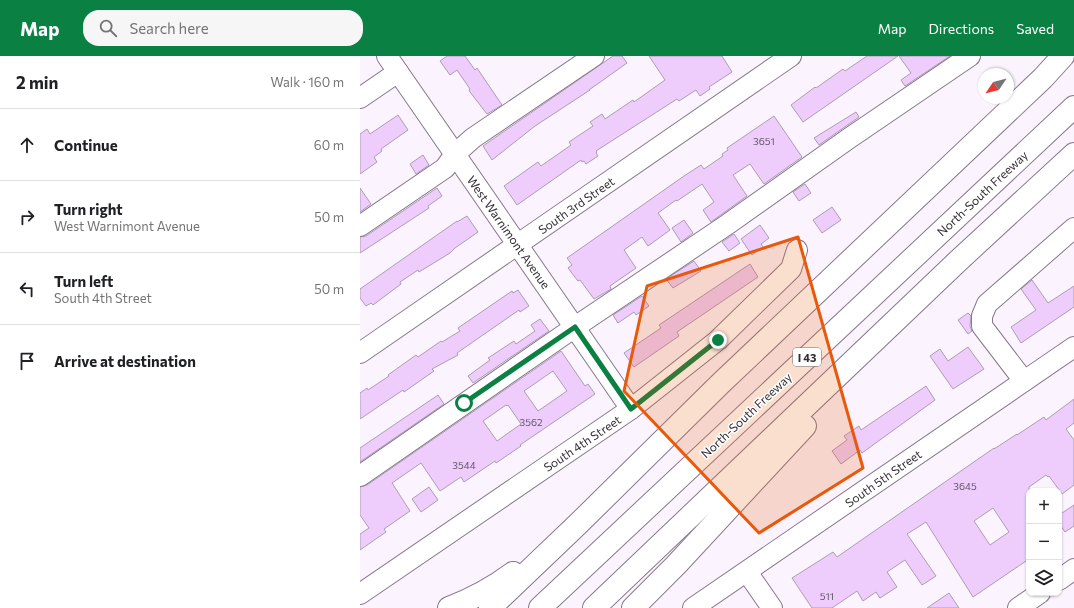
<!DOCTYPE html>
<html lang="en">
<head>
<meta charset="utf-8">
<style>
	:root { --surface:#fff; --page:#f6f6f6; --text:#202124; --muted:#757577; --line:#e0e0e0; --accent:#0b8043 }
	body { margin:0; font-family:Commissioner,sans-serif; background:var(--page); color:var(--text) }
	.controls { position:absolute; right:12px; bottom:12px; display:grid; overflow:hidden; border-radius:8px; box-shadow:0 1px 3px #0004 }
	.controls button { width:36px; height:36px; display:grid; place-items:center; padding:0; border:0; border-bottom:1px solid var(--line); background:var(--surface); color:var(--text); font:20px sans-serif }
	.compass { position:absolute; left:618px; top:12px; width:36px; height:36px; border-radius:50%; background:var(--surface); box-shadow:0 1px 3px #0004; rotate:235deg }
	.stop { position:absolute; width:12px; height:12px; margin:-9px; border:3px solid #0b8043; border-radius:50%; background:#fff }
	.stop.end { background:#0b8043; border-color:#fff; box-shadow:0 1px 4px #0008 }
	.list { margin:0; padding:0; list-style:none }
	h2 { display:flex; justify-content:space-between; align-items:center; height:52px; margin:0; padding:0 16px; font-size:17px }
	h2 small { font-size:13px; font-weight:400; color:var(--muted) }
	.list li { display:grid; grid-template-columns:26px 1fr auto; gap:12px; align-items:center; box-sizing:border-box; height:72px; padding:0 16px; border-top:1px solid var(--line) }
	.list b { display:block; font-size:15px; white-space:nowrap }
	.list p { margin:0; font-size:13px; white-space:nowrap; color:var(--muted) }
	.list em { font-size:13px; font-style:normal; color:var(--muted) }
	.icon { flex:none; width:22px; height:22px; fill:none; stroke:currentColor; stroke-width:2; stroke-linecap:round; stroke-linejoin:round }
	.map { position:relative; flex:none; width:714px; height:552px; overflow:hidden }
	header { display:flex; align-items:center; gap:24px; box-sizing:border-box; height:56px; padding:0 20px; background:var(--accent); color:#fff }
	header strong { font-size:19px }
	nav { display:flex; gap:22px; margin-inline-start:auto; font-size:14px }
	.search { width:280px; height:36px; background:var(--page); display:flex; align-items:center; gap:10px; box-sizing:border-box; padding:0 14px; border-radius:16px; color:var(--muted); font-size:15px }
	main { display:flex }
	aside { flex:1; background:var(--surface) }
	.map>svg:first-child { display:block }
	.building { fill:#eecdfc; stroke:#ac9db2; fill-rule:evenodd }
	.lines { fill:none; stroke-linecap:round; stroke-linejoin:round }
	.minor-casing { stroke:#87788c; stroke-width:22 }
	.highway-casing { stroke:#87788c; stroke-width:24 }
	.minor { stroke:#fff; stroke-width:20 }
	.highway { stroke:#fff; stroke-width:22 }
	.route { stroke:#0b8043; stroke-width:5 }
	.marked { fill:#e8590c; fill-opacity:0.2; stroke:#e8590c; stroke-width:3; stroke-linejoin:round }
	.labels { text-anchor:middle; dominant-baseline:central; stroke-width:3; stroke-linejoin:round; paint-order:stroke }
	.number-label { font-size:10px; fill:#625567 }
	.shield { fill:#fff; stroke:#706c72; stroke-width:1 }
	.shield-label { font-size:11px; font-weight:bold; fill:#332d35 }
	.street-label { font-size:12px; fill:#332d35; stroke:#fff }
</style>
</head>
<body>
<header>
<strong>Map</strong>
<div class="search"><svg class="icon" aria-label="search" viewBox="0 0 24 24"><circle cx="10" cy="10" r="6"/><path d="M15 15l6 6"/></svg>Search here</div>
<nav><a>Map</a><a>Directions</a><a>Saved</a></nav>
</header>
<main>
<aside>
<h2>2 min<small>Walk · 160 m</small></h2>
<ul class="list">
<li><svg class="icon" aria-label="ahead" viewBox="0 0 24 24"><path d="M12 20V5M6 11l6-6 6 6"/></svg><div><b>Continue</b></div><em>60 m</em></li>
<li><svg class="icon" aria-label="right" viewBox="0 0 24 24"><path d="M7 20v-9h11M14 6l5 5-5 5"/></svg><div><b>Turn right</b><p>West Warnimont Avenue</p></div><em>50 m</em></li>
<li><svg class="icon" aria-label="left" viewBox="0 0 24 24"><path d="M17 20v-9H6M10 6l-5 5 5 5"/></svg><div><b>Turn left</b><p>South 4th Street</p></div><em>50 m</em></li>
<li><svg class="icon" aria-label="arrive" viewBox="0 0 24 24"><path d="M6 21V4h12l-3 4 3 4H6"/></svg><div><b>Arrive at destination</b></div></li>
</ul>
</aside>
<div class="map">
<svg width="714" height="552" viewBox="0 0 714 552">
	<rect width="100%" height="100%" fill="#fbf4fe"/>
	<g class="building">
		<path d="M87,0h18l10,14 2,-2 25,37 -15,9 -17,-22 -1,-2 1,-1 -13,-19 -7,5 -10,-14z"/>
		<path d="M253,0h9l5,7 -38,27h1l-55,36 -43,34 -9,-14z"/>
		<path d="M289,0h73l10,16 -23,15 1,2 -10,7 -4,-6 -17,11 -2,-2 -81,52 1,1 -1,1 2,3 -12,8 -2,-3 -2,1 -1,-2 -64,45 -13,-19 34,-24 3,4 30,-21 -2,-3 24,-16 -3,-4 12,-8 3,5 28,-19 1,2 31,-22z"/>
		<path d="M507,0h31l-95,66 -12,-17 24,-18 1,1 27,-19 2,2z"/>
		<path d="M539,0h51l-45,30 -4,-6 10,-7z"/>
		<path d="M496,56l3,5 -40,28 -5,-7z"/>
		<path d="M38,59l10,15 -27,19 1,2 -8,6 3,5 -17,12v-40l7,-5 3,5z"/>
		<path d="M414,60l28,41 -38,27 -14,-20 -17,11 14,21 -36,26 -8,-12 11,-8 -12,-18 -25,17 -1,-1 -18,13 12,17 -22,16 -6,-9 -18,13 12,18 -26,18 1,3 -17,10 -14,-19 -2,1 -10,-13 4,-3 -5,-7 117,-82 17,-11 3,4 19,-13 -1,-2 6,-4 -1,-2z"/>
		<path d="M63,99l6,10 -13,9 -6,-10z"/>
		<path d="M445,128l6,9 -12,8 -6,-9z"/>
		<path d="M0,132l11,16 -11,8z"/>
		<path d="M77,132l5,8 -14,10 1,2 -69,45v-16l6,-1z"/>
		<path d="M472,151l9,13 -19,13 -9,-13z"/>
		<path d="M107,160l11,16 -23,16 -5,5 -31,19 -1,-2 -18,12 1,2 -28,21 -2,-2 -5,3 -6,-8v-9l97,-68v1z"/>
		<path d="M324,164l9,13 -12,9 -9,-14z"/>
		<path d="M400,169l9,13 -8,6 2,3 -11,8 -11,-16z"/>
		<path d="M374,178l6,9 -11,8 -7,-9z"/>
		<path d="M334,205l7,10 -28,17 -7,-9z"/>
		<path d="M390,208l8,13 -81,55 2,4 -45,31 -10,-14 37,-25 -2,-3z"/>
		<path d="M672,224l16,23 26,-17v21l-53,36 -10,-16 25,-17 -15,-21z"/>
		<path d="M158,234l11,16 -9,6 -1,-2 -62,43 1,2 -26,14 2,2 -30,21 -1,-2 -43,29v-26l7,-5 1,2 21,-14 -1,-1 28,-20 2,2 23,-16 1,1 18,-11 -2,-3 54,-37 1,2z"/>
		<path d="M282,240l7,10 -13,9 -2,-3 -16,11 -5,-8z"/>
		<path d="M608,257l3,3 -1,10 2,5 -4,3 -10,-14z"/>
		<path d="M180,263l9,12 -76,52 -5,-7 22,-16 -2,-2 26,-17 2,3 19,-13 -4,-6z"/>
		<path d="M608,291l16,22 -31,20 -23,-33 10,-7 8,12z"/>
		<path d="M201,295l24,35 3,-2 7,10 -75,51 1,1 -25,17 -1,-2 -31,21 -3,-5 -21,14 -19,-28 -29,20 18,28 -26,18 2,3 -26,18v-16l9,-6 -9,-13v-28l7,-2zM193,315l14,20 -29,20 -14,-20zM146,349l1,1 1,-1 13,19 -24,17 -14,-20z"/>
		<path d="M566,330l9,14 -73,53 -2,-3 -19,14 -9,-13 15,-11 -3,-4 15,-10 2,4z"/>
		<path d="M78,339l6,9 -84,58v-14z"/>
		<path d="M714,343v24l-8,6 8,11v45l-12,9 -13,-18 -1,1 -2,-2 -17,12v72l-56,38 -47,-75 -19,12 29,42 -14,9 -17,-25 -18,12 10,15 -17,11 -4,-6 -13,9 -6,-10 -25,17h-20l-20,-30 41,-26 4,5 157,-109v1l23,-15v1l27,-18 2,3zM633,452l16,24 -19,13 -16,-24z"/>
		<path d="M69,431l9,13 -17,12 -9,-13z"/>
		<path d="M714,449v21l-9,6 -6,-9v-8z"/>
		<path d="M589,537l10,15h-32z"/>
	</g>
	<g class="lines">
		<defs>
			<g id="minor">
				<path d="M27,0l244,353"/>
				<path d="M0,42l38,-26"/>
				<path d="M0,170l85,-58 10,-14 18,-16 121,-82"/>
				<path d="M0,297l431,-297"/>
				<path d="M664,325l-42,-55v-10l5,-12 87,-76"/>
				<path d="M0,420l215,-149 153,-103 120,-85 122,-83"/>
				<path d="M387,516l25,36"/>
				<path d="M699,524l15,-11"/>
				<path d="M0,538l271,-185 87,-69 73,-71 6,-19"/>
				<path d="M333,552l381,-261"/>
				<path d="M658,552l22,-15"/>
			</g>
			<g id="highway">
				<path d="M89,552c23,-9 44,-20 64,-35"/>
				<path d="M130,552l88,-84 142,-140 323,-306 20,-22"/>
				<path d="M180,552l534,-501"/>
				<path d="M234,552l364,-347 116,-107"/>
				<path d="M273,552l43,-43 129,-139"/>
			</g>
		</defs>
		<use href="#minor" class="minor-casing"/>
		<use href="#highway" class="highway-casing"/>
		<use href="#minor" class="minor"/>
		<use href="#highway" class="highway"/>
	</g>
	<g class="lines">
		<path class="route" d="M104,347l111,-76 56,82 87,-69"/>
	</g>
	<path class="marked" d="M438,181l65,231 -104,65 -135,-142 23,-105z"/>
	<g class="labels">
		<g class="number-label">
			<text x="404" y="85">3651</text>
			<text x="171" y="366">3562</text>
			<text x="104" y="409">3544</text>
			<text x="605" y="430">3645</text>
			<text x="467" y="540">511</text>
		</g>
		<rect class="shield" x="433" y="292" width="28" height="18" rx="3"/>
		<g class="shield-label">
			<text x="447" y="301">I 43</text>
		</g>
		<g class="street-label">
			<text transform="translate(622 137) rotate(-43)">North-South Freeway</text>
			<text transform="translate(216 149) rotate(-35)">South 3rd Street</text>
			<text transform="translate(149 176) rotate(55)">West Warnimont Avenue</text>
			<text transform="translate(386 359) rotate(-43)">North-South Freeway</text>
			<text transform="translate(222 387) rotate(-34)">South 4th Street</text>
			<text transform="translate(523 422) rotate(-35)">South 5th Street</text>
		</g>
	</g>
</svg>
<div class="controls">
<button>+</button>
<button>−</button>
<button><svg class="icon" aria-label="layers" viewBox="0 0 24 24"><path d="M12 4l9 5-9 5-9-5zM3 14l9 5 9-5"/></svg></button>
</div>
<svg class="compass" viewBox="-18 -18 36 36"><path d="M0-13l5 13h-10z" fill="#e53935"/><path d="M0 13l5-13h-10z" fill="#757577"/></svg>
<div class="stop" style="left:104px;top:347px"></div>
<div class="stop end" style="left:358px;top:284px"></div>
</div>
</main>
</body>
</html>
